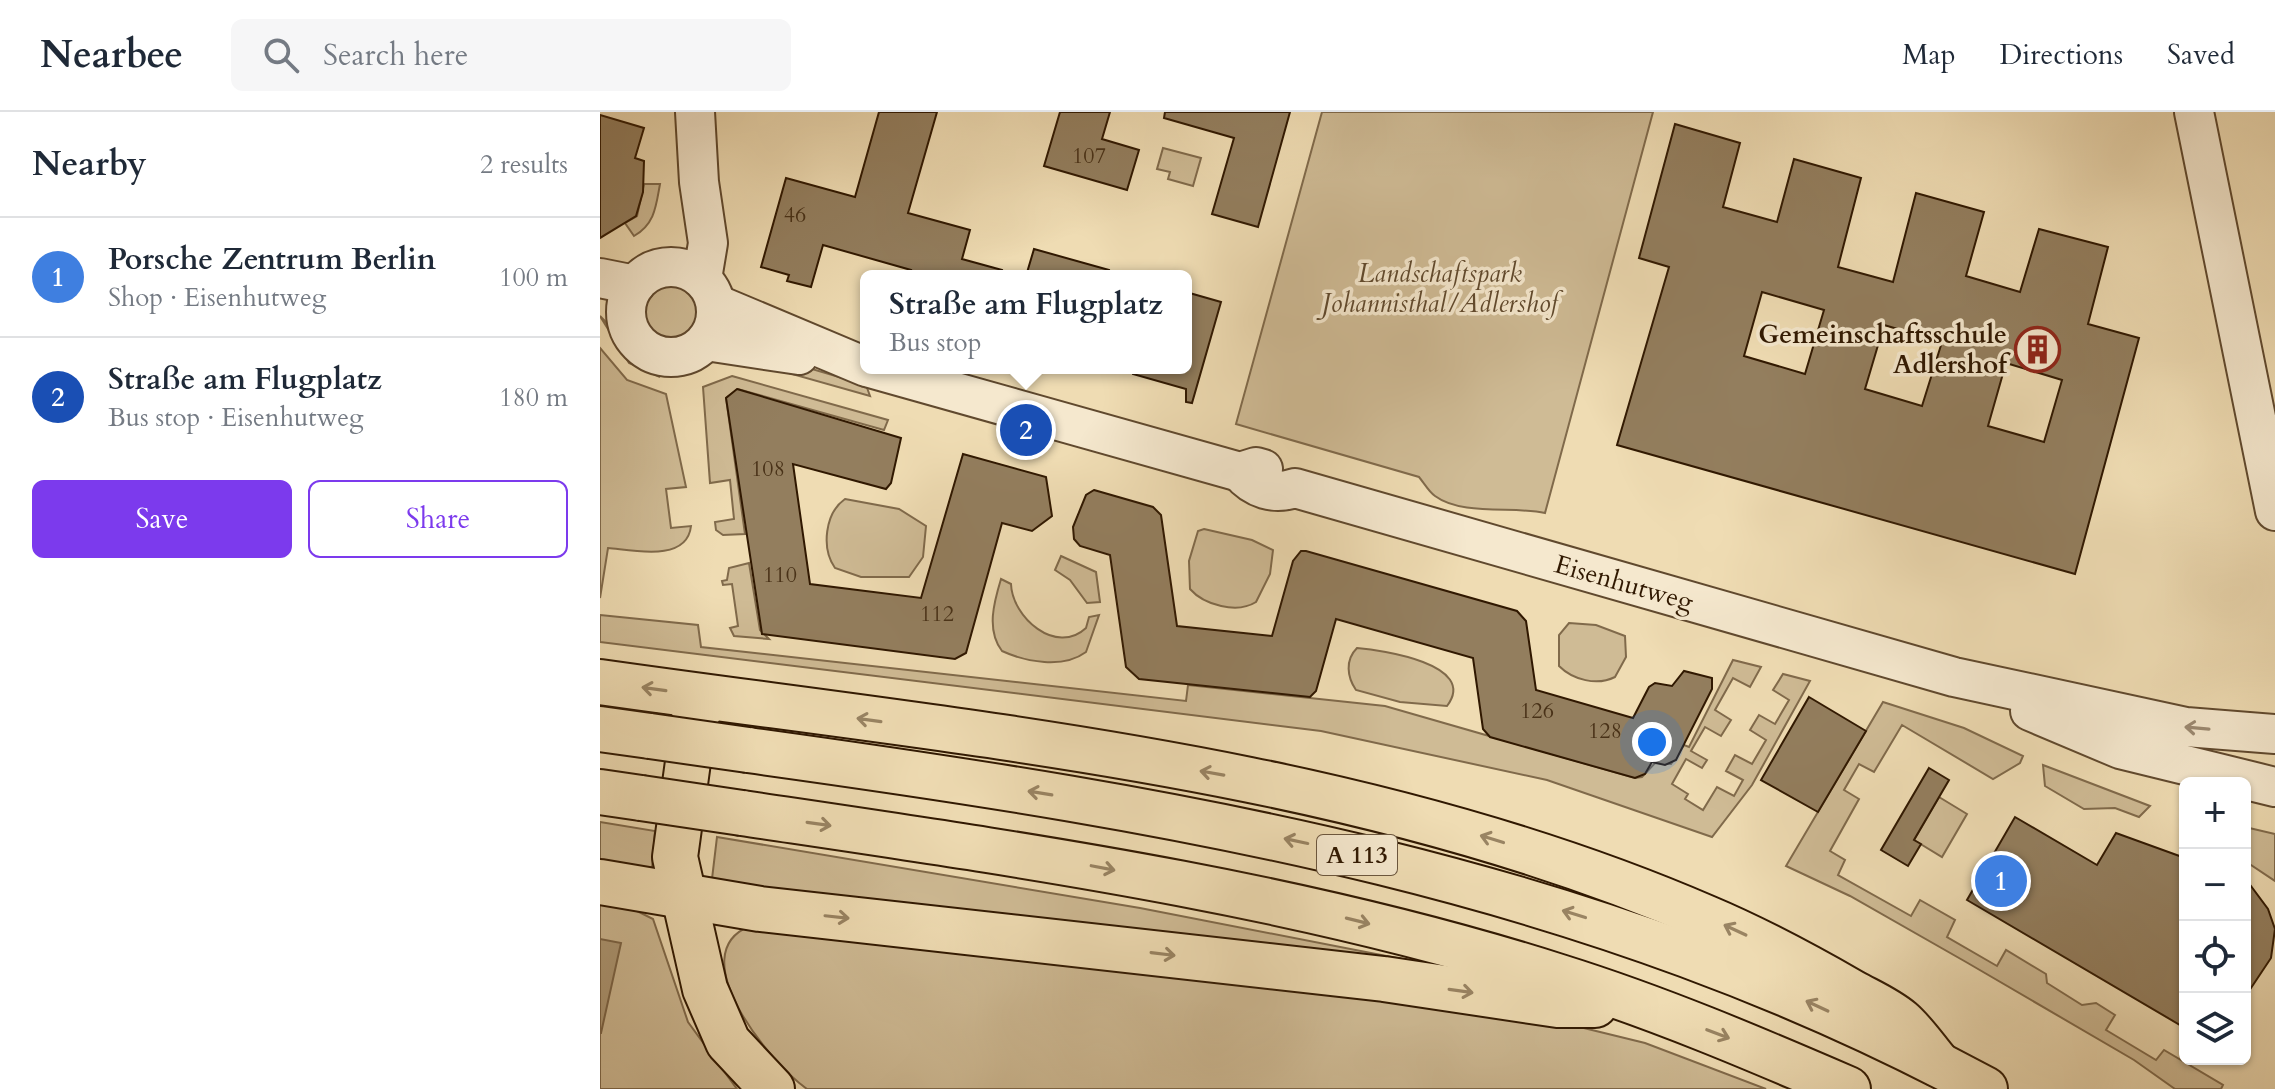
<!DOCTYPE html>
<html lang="en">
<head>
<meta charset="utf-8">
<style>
	:root { --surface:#fff; --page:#f6f6f7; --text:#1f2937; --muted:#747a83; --line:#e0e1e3; --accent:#7c3aed }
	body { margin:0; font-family:Cardo,serif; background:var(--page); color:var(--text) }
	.controls { position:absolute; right:24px; bottom:24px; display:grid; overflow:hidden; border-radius:12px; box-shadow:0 2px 6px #0004 }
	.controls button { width:72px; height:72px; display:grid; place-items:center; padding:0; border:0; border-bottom:2px solid var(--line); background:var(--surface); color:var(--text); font:40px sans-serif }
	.you { position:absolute; left:1052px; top:630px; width:28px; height:28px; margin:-20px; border:6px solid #fff; border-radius:50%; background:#1a73e8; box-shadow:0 0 0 12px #1a73e833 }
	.badge { display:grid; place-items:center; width:52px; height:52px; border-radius:50%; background:var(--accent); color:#fff; font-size:26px; font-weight:700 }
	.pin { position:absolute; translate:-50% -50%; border:4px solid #fff; box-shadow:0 2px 8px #0006 }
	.popup { position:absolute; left:260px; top:158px; width:332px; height:104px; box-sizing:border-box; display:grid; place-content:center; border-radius:12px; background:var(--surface); filter:drop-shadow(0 2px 6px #0005); font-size:26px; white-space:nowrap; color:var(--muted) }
	.popup b { font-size:30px; color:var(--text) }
	.popup::after { content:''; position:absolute; left:50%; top:100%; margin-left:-16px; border:16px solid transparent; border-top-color:var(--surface) }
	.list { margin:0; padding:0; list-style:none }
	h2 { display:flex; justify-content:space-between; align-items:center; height:104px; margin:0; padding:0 32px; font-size:34px }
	h2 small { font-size:26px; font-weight:400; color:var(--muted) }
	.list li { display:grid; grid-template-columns:52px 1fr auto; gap:24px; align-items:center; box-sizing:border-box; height:120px; padding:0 32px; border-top:2px solid var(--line) }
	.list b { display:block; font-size:30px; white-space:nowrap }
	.list p { margin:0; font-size:26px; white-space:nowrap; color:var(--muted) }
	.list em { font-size:26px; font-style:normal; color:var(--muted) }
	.actions { display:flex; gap:16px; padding:24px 32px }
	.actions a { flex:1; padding:18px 0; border:2px solid var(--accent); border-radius:12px; text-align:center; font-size:28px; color:var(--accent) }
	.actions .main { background:var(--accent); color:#fff }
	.icon { flex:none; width:44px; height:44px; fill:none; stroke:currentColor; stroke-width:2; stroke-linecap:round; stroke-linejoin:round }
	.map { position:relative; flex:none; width:1675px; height:977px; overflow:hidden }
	header { display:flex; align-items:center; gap:48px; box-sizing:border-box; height:112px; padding:0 40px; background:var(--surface); border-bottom:2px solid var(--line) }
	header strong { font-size:38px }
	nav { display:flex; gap:44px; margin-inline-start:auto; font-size:28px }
	.search { width:560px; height:72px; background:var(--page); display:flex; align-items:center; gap:20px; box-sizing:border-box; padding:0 28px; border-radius:12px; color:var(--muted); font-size:30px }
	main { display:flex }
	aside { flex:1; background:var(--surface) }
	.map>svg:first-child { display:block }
	.green { fill:#cfbb95; stroke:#806a4b; stroke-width:2 }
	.water { fill:#ae9976; stroke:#7c6547; stroke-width:2 }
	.building { fill:#937e5e; stroke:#301801; stroke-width:2; fill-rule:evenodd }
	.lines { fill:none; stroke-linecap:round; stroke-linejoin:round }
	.minor-casing { stroke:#60492e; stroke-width:42 }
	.major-casing { stroke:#301801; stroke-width:48 }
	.highway-casing { stroke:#301801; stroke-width:48 }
	.minor { stroke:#f5e8ce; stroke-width:38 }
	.major { stroke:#efdcb3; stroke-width:44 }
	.highway { stroke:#efdcb3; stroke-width:44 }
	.highway-bridge-casing { stroke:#301801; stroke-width:48; stroke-linecap:butt }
	.highway-bridge { stroke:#efdcb3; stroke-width:44 }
	.oneway { stroke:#998463 }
	.oneway2 { stroke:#9c8a72 }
	.labels { text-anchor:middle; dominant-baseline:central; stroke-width:7; stroke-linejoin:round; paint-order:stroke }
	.number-label { font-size:22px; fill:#493218 }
	.shield { fill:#f5e8ce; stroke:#6b563e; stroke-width:2 }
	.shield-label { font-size:24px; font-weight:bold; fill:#301801 }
	.park-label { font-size:26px; font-style:italic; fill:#60492d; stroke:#f5e8ce }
	.poi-label { font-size:26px; font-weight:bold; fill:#301801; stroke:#f5e8ce; text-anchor:end }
	.street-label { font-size:26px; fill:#301801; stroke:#f5e8ce }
</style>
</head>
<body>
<header>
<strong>Nearbee</strong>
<div class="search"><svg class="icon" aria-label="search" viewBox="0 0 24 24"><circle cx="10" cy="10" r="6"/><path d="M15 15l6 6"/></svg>Search here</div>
<nav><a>Map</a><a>Directions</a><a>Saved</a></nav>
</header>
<main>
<aside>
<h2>Nearby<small>2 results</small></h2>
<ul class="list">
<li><span class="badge" style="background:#3f7fe0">1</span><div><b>Porsche Zentrum Berlin</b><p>Shop · Eisenhutweg</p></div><em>100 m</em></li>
<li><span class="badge" style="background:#1a4fb4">2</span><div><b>Straße am Flugplatz</b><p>Bus stop · Eisenhutweg</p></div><em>180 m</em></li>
</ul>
<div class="actions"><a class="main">Save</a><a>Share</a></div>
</aside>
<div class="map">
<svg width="1675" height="977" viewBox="0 0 1675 977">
	<rect width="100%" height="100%" fill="#efdcb3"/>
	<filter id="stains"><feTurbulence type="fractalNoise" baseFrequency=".0025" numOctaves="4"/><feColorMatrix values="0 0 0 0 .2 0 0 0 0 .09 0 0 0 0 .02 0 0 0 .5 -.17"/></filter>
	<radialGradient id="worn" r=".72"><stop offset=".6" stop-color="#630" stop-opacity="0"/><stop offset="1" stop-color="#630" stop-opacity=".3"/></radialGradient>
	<g class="green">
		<path d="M722,0h331l-108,401c-31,-7 -83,3 -110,-17 -6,-4 -11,-13 -16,-19l-183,-53z"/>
		<path d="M563,36l38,10 -8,28 -25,-7 2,-7 -13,-3z"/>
		<path d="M44,72h16c-4,22 -5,40 -26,52l-9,-13 12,-7z"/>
		<circle cx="72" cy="200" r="29"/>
		<path d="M0,204l60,61 -31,-14z"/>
		<path d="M0,236l27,32 39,14 20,93 -20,2 5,39 20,-2c-4,37 -59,24 -83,22l-8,50z"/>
		<path d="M153,251l49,3 64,19 4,11z"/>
		<path d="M132,264l156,44 -4,10 -146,-41 -12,9 19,136 -22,1 -7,-5 -1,-8 19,-3 -4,-39 -20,3 -7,-96z"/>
		<path d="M245,387l54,10 27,17 -3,31 -14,20h-48l-26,-9c-14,-20 -10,-55 10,-69z"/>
		<path d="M604,417l48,11 21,10 -3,24 -14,28c-19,12 -52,3 -66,-13l-1,-28 9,-30z"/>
		<path d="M461,444l35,16 4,30 -13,1 -17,-23 -15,-10z"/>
		<path d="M149,451l11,67 9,9 -35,-3 -4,-8 8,-2 -6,-42 -9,1 -1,-4 5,-1 2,-12z"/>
		<path d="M401,467l10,5c1,33 45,72 75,44l3,-11 10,-2 -13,37c-23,17 -60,10 -84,-1 -16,-21 -8,-49 -1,-72z"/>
		<path d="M0,503l98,10 3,22 485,54 2,-16 197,21 250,72 7,-1 13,-14 16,1 13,-19 5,2 44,-87 28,7 -11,20 -17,-9 -18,32 16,10 -10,16 -16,-9 -14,24 16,9 -5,8 -16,-9 -14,25 16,10 -3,5 18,11 14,-23 17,9 9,-16 -17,-9 9,-16 17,9 14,-24 -16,-10 9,-15 16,9 14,-24 -16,-10 10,-16 27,7 -58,104 -40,52 -165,-57 -226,-49 -721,-89z"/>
		<path d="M969,511l27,2 29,11 1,21 -11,20c-18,9 -42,3 -56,-11v-31z"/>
		<path d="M757,536c24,2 122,16 90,58l-47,-4 -44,-12c-9,-13 -11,-30 1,-42z"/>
		<path d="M1283,590l81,26 59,28 -3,7 -27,16 -91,-54 -28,47 -15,-8 -15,26 15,9 -29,52 15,9 -7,15 73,41 9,-16 35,20 -8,17 50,29 9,-16 40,24 1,9 35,22 14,-2 19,12 -9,15 50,30 8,-10 59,35 -2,4h-46l-41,-29 -168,-98 -116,-66 -64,-30z"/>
		<path d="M1443,653l107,41 -11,11 -24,-9 -31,1 -39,-23z"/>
		<path d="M1339,685l28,17 -25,43 -28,-17z"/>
		<path d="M0,710l55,9 -3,37 -5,3 -47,-5z"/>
		<path d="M1645,715l30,7v47l-30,-20z"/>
		<path d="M117,725l423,71 277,54 -694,-72 -11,-11z"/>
		<path d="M0,788l25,5 28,14 35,103 49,67h-137z"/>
		<path d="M150,814l797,93 98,24 121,46h-959c-36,-25 -127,-135 -57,-163z"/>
	</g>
	<path class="water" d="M0,827l21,4 -20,90h-1z"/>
	<g class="building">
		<path d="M279,0h58l-29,101 62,17 -8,29 40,11 -1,6h-92l2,-6 -88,-25 -12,42 -24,-6 2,-6 -28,-8 25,-89 69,19z"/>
		<path d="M460,0h50l-8,27 37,11 -12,40 -83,-24z"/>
		<path d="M565,0h125l-32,115 -46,-13 22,-76 -70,-20z"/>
		<path d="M0,3l44,13 -9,30 9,3 -1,31 -7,24 -36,22z"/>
		<path d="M1075,12l65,19 -17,64 54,15 17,-63 67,19 -23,89 55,15 23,-89 68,19 -18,64 54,16 19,-63 69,18 -20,77 51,14 -64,236 -458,-129 52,-178 -30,-9zM1162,180l62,18 -19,64 -61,-18zM1284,213l58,17 -20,64 -57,-17zM1406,251l56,17 -18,62 -56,-16z"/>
		<path d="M434,137l75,21 -1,6h-82z"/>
		<path d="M586,180l35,10 -29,101 -6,-1v-13l-53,-15v-6h53z"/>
		<path d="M137,277l164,49 -10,45 -5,6 -93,-25 17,120 111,14 42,-144 83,23 6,39 -20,15 -30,-8 -36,130 -11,6 -193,-25 -36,-236z"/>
		<path d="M494,378l59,17 8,8 16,111 95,10 21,-75 8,-10h5l211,60 9,10 10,69 97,28 16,-31 6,-4 17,3 12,-15 28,7v11l-36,71 -11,5 -13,-3 -7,12 -10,4 -145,-41 -7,-8 -10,-71 -137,-39 -20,72 -6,6 -171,-18 -13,-12 -16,-112 -30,-9 -6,-7 -1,-12 13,-32z"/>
		<path d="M1209,585l57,34 -48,81 -57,-32z"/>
		<path d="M1329,656l20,12 -35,60 7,4 -13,22 -27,-16z"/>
		<path d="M1415,705l82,48 19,-32 69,25v170l-218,-128z"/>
		<path d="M1645,766l23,31 7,20 -4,29 -26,39z"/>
	</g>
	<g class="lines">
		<defs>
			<g id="minor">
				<path d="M95,0l4,70 9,61 -6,36"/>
				<path d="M1594,0l81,399"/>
				<circle cx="71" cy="200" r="45"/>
				<path d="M0,166l35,7"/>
				<path d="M116,192l150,63"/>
				<path d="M106,229l93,14"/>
				<path d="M270,256l370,104 16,-5 7,2"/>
				<path d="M640,360c14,17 34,23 55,16l659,189 232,50 89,7"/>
				<path d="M1430,599l90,38 155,38"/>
			</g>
			<path id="major" d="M102,594l-8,12 -19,139 30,132 23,53 44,47"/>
			<g id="highway">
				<path d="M0,570c373,53 758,85 1107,236 50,21 98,47 145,74 16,9 35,17 49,29 14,12 25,29 37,43"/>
				<path d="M0,617l50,7"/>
				<path d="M148,638c435,60 844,127 1237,339"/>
				<path d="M0,680l41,6"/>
				<path d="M142,701c275,41 552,79 818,164 99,31 193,71 288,112"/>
				<path d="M0,770l160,27 624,70 174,26h37"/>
			</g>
		</defs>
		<use href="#minor" class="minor-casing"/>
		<use href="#major" class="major-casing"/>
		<use href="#highway" class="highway-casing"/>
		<use href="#minor" class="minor"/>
		<use href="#major" class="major"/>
		<use href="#highway" class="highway"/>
		<defs>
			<g id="highway-bridge">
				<path d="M50,624l98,14"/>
				<path d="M41,686l101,15"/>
			</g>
		</defs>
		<use href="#highway-bridge" class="highway-bridge-casing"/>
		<use href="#highway-bridge" class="highway-bridge"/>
	</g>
	<defs><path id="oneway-shaft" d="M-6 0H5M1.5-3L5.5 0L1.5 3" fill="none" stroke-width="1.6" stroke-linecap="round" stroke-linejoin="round" transform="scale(2)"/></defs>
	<g class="oneway">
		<use href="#oneway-shaft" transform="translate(54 577) rotate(-172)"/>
		<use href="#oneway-shaft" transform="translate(269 608) rotate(-172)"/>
		<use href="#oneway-shaft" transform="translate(612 661) rotate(-170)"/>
		<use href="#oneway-shaft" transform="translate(440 681) rotate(-171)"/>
		<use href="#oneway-shaft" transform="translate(219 712) rotate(8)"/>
		<use href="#oneway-shaft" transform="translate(892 727) rotate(-163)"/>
		<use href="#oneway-shaft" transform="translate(696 729) rotate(-168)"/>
		<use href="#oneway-shaft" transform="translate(503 756) rotate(11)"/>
		<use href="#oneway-shaft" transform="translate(974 802) rotate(-163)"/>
		<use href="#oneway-shaft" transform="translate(237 805) rotate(6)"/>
		<use href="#oneway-shaft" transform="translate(758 809) rotate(14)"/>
		<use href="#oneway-shaft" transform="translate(1135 818) rotate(-155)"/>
		<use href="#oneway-shaft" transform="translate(563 842) rotate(7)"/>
		<use href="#oneway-shaft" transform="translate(861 879) rotate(8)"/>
		<use href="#oneway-shaft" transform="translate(1217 894) rotate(-155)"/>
		<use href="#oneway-shaft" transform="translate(1118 922) rotate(21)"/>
	</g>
	<use class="oneway2" href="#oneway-shaft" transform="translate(1597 616) rotate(-175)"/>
	<defs>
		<symbol id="building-ring" viewBox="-11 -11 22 22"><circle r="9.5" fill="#f5e8ce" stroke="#8f2418" stroke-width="1.5"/><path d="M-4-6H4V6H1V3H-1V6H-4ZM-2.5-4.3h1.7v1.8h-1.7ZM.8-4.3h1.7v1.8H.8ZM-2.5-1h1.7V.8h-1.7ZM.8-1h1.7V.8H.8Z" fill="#8f2418"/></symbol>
	</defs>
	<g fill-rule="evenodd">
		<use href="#building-ring" x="1412" y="212" width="51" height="51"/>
	</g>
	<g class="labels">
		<g class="number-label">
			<text x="489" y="44">107</text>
			<text x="195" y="103">46</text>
			<text x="168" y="357">108</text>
			<text x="180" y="463">110</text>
			<text x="337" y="502">112</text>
			<text x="937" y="599">126</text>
			<text x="1005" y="619">128</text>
		</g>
		<rect class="shield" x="717" y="723" width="80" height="40" rx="6"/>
		<g class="shield-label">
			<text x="757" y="743">A 113</text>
		</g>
		<g class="park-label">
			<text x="840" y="161">Landschaftspark<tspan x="840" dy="30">Johannisthal/Adlershof</tspan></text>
		</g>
		<g class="poi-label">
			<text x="1407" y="222">Gemeinschaftsschule<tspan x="1407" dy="30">Adlershof</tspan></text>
		</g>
		<g class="street-label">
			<text transform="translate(1024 471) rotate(16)">Eisenhutweg</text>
		</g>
	</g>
	<rect width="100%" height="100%" filter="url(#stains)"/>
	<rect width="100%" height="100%" fill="url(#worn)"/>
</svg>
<div class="controls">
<button>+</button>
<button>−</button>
<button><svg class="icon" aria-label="locate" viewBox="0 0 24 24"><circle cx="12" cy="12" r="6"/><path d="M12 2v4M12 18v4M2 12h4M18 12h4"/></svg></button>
<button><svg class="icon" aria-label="layers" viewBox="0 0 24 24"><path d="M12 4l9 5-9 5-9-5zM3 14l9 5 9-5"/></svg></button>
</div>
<div class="you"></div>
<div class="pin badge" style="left:1401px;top:769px;background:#3f7fe0">1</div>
<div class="pin badge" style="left:426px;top:318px;background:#1a4fb4">2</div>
<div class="popup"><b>Straße am Flugplatz</b>Bus stop</div>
</div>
</main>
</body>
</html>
